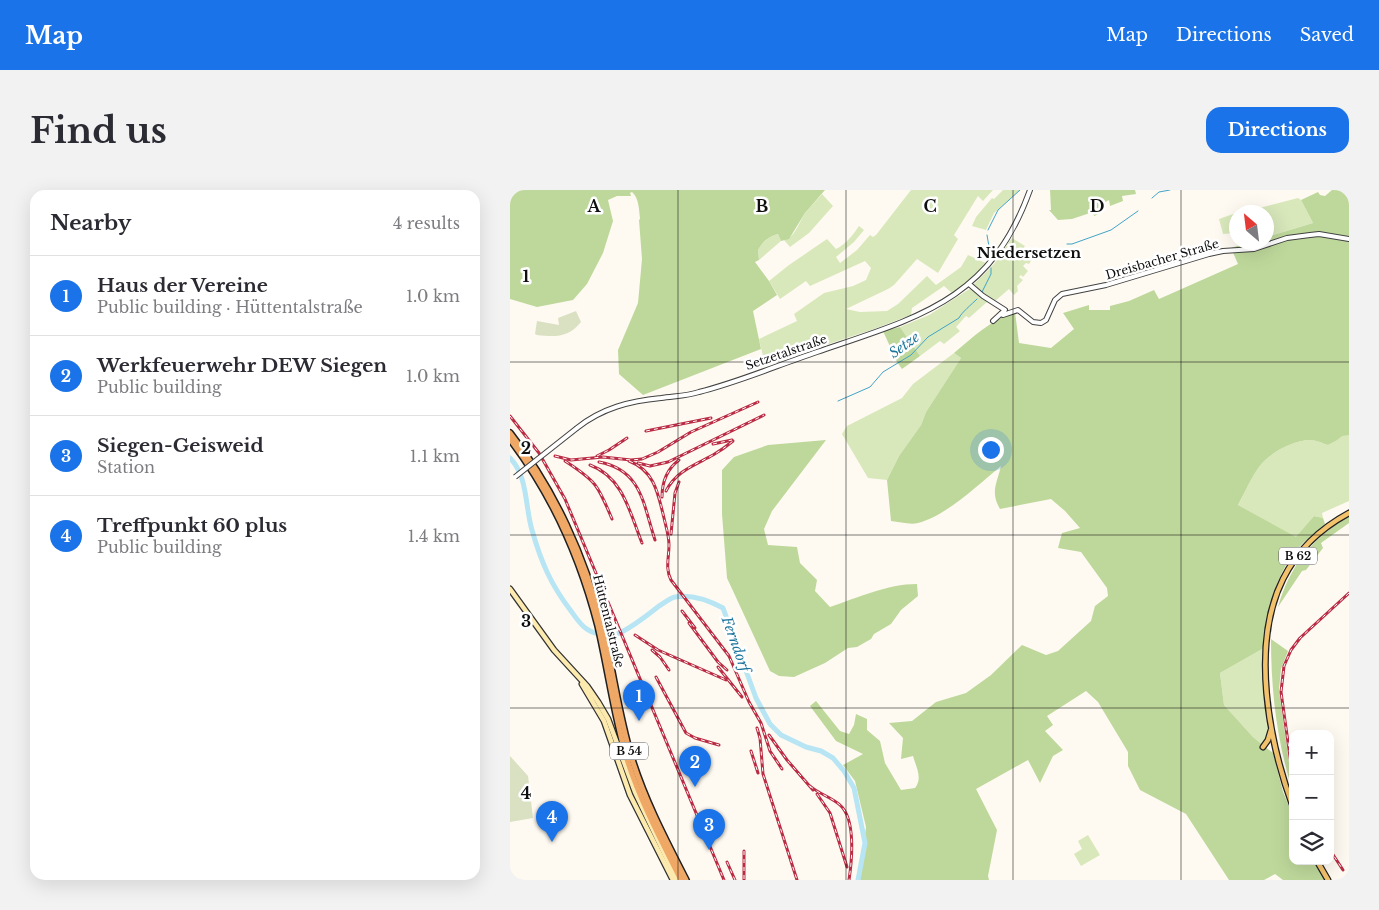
<!DOCTYPE html>
<html lang="en">
<head>
<meta charset="utf-8">
<style>
	:root { --surface:#fff; --page:#f2f2f3; --text:#2b2b33; --muted:#7c7c81; --line:#e1e1e2; --accent:#1a73e8 }
	body { margin:0; font-family:"Libre Baskerville",serif; background:var(--page); color:var(--text) }
	.controls { position:absolute; right:15px; bottom:15px; display:grid; overflow:hidden; border-radius:10px; box-shadow:0 5px 20px #0002 }
	.controls button { width:45px; height:45px; display:grid; place-items:center; padding:0; border:0; border-bottom:1px solid var(--line); background:var(--surface); color:var(--text); font:25px sans-serif }
	.compass { position:absolute; left:719px; top:15px; width:45px; height:45px; border-radius:50%; background:var(--surface); box-shadow:0 5px 20px #0002; rotate:332deg }
	.you { position:absolute; left:480px; top:259px; width:18px; height:18px; margin:-12px; border:4px solid #fff; border-radius:50%; background:#1a73e8; box-shadow:0 0 0 8px #1a73e833 }
	.badge { display:grid; place-items:center; width:32px; height:32px; border-radius:50%; background:var(--accent); color:#fff; font-size:16px; font-weight:700 }
	.pin { position:absolute; translate:-50% -41px; filter:drop-shadow(0 1px 2px #0008) }
	.pin::after { content:''; position:absolute; top:26px; width:18px; height:15px; background:inherit; clip-path:polygon(0 0,100% 0,50% 100%) }
	.list { margin:0; padding:0; list-style:none }
	h2 { display:flex; justify-content:space-between; align-items:center; height:65px; margin:0; padding:0 20px; font-size:21px }
	h2 small { font-size:16px; font-weight:400; color:var(--muted) }
	.list li { display:grid; grid-template-columns:32px 1fr auto; gap:15px; align-items:center; box-sizing:border-box; height:80px; padding:0 20px; border-top:1px solid var(--line) }
	.list b { display:block; font-size:19px; white-space:nowrap }
	.list p { margin:0; font-size:16px; white-space:nowrap; color:var(--muted) }
	.list em { font-size:16px; font-style:normal; color:var(--muted) }
	.icon { flex:none; width:28px; height:28px; fill:none; stroke:currentColor; stroke-width:2; stroke-linecap:round; stroke-linejoin:round }
	.map { position:relative; flex:none; width:839px; height:690px; overflow:hidden; border-radius:15px }
	header { display:flex; align-items:center; gap:30px; box-sizing:border-box; height:70px; padding:0 25px; background:var(--accent); color:#fff }
	header strong { font-size:24px }
	nav { display:flex; gap:28px; margin-inline-start:auto; font-size:18px }
	.intro { display:flex; align-items:center; justify-content:space-between; box-sizing:border-box; height:120px; padding:0 30px }
	h1 { margin:0; font-size:35px }
	.button { padding:12px 22px; border-radius:15px; background:var(--accent); color:#fff; font-size:18px; font-weight:700 }
	main { display:flex; gap:30px; padding:0 30px }
	aside { flex:1; background:var(--surface); border-radius:15px; box-shadow:0 5px 20px #0002 }
	.map>svg:first-child { display:block }
	.green { fill:#d8e8bb }
	.forest { fill:#bed89b }
	.cemetery { fill:#dae0c2 }
	.lines { fill:none; stroke-linecap:round; stroke-linejoin:round }
	.stream { stroke:#41a3c8; stroke-width:1 }
	.river { stroke:#b7e5f4; stroke-width:5 }
	.tertiary-casing { stroke:#424242; stroke-width:6 }
	.secondary-casing { stroke:#313131; stroke-width:7 }
	.primary-casing { stroke:#202020; stroke-width:7 }
	.trunk-casing { stroke:#202020; stroke-width:8 }
	.tertiary { stroke:#fff; stroke-width:4 }
	.secondary { stroke:#fceaaf; stroke-width:4.5 }
	.primary { stroke:#f3c26c; stroke-width:4.5 }
	.trunk { stroke:#f0a866; stroke-width:5 }
	.rail-casing { stroke:#ba2c44; stroke-width:3 }
	.rail { stroke:#fff; stroke-width:1; stroke-dasharray:4; stroke-linecap:butt }
	.tertiary-bridge-casing { stroke:#424242; stroke-width:6; stroke-linecap:butt }
	.tertiary-bridge { stroke:#fff; stroke-width:4 }
	.grid { fill:none; stroke:#0f0f0f; stroke-width:1; stroke-opacity:0.55 }
	.labels { text-anchor:middle; dominant-baseline:central; stroke-width:5; stroke-linejoin:round; paint-order:stroke }
	.shield { fill:#fff; stroke:#575757; stroke-width:1 }
	.shield-label { font-size:11px; font-weight:bold; fill:#0f0f0f }
	.street-label { font-size:12px; fill:#0f0f0f; stroke:#fff }
	.water-label { font-size:14px; font-style:italic; fill:#1c749c; stroke:#fff }
	.quarter-label { font-size:15px; font-weight:bold; fill:#0f0f0f; stroke:#fff }
	.grid-label { font-size:16px; text-anchor:middle; font-weight:bold; fill:#0f0f0f; stroke:#fff; stroke-width:5; stroke-linejoin:round; paint-order:stroke }
</style>
</head>
<body>
<header>
<strong>Map</strong>
<nav><a>Map</a><a>Directions</a><a>Saved</a></nav>
</header>
<div class="intro"><h1>Find us</h1><a class="button">Directions</a></div>
<main>
<aside>
<h2>Nearby<small>4 results</small></h2>
<ul class="list">
<li><span class="badge">1</span><div><b>Haus der Vereine</b><p>Public building · Hüttentalstraße</p></div><em>1.0 km</em></li>
<li><span class="badge">2</span><div><b>Werkfeuerwehr DEW Siegen</b><p>Public building</p></div><em>1.0 km</em></li>
<li><span class="badge">3</span><div><b>Siegen-Geisweid</b><p>Station</p></div><em>1.1 km</em></li>
<li><span class="badge">4</span><div><b>Treffpunkt 60 plus</b><p>Public building</p></div><em>1.4 km</em></li>
</ul>
</aside>
<div class="map">
<svg width="839" height="690" viewBox="0 0 839 690">
	<rect width="100%" height="100%" fill="#fefaf1"/>
	<g class="green">
		<path d="M401,0h82l-10,11 -5,-5 -24,39 4,4 -20,34 -21,-14 -23,26 -6,4 -42,20 14,3 27,-1 11,-7 29,-28 9,9 25,-18 7,-12 20,9 -35,30 -9,-8 -32,22 -1,7 -37,14 -109,36 -6,-26 38,-18 -3,-7 30,-21 29,-7 13,-6 5,-12 -6,-7 -55,25 -4,-5 -26,18 -11,-18 20,-16 38,-26 9,10c10,-5 17,-14 23,-23l5,4 -10,12 -18,15 4,6 17,-13 13,-15 3,2 3,-2z"/>
		<path d="M493,0h17l-26,23 -8,17 -14,-4 4,-9 16,-19 2,1z"/>
		<path d="M312,4l11,12 -24,27 -19,14 -6,-7c12,-3 15,-19 22,-28 5,-6 11,-12 16,-18z"/>
		<path d="M788,8l3,2 12,23 -46,14 -1,-25h-27l15,-4 1,1z"/>
		<path d="M726,23v22v-2l-13,1 -4,-15z"/>
		<path d="M268,44l3,7 -22,19 -1,-10c5,-9 10,-13 20,-16z"/>
		<path d="M502,48l13,8 -5,6 11,9 -2,3 -3,-1 -3,3 5,5 -5,6 -2,-2 -2,2 4,3 -6,6 1,5 -4,4 -5,-6 -15,13 -21,-17 21,-21z"/>
		<path d="M461,98l16,14 -18,16 -3,-2 -10,11 4,4 -16,13 -4,-3 -20,15 -20,-29 29,-12z"/>
		<path d="M444,163l7,5 -35,54 -5,13 -22,31 -12,24 -19,-2 -26,-44 5,-8 55,-28 11,-14z"/>
		<path d="M832,245h7v66l-27,12 1,5 -9,-2 -18,22 -58,-33c7,-12 12,-26 21,-38 10,-14 33,-26 50,-27 7,0 13,3 19,5l8,-4z"/>
		<path d="M754,458l-1,40 5,48 -6,8 -9,-7 -29,-32 -4,-32z"/>
		<path d="M578,645l12,20 -19,11 -7,-12 8,-5 -4,-8z"/>
	</g>
	<g class="forest">
		<path d="M0,0h315l-20,23 -16,26 -8,2 -3,-7c-10,3 -15,7 -20,16l1,10 -4,2 14,19 8,14 -24,16 8,38 -118,46 -24,-21 -1,-24 20,-47 4,-44 -3,-39 1,-1c-1,-9 -1,-21 -8,-27l-2,1 1,3h-14l-9,4 5,21 -10,32 -16,31 -14,16 -36,7 -27,-8z"/>
		<path d="M540,0h86h-1l1,4 -14,2 1,5 -13,5 -1,-6 -10,6v8l-5,2 -1,-4 -21,7 -14,1 -9,-10h2z"/>
		<path d="M822,0h17v245l-7,1 -6,5 -8,4c-6,-2 -12,-5 -19,-5 -17,1 -40,13 -50,27 -8,11 -14,25 -21,38l58,32 18,-21 9,2 2,6c-10,9 -22,18 -31,29 -21,28 -27,62 -30,95l-44,25 4,32 29,32 20,16 10,39 10,24v45h22l10,19h-42l-8,-6 -11,6h-35l-43,-66 -46,-24 -12,-24v-14l-30,-50 -12,-11 -39,25 6,9 -8,6 18,19 -10,6 -13,27 -12,-23 -52,29 21,41 -9,46 1,4h-130l7,-53 -11,-46 -12,-16 20,-11 -27,-13 -26,-35 6,-5 24,30 9,3 5,-9 2,-11 11,5v11l13,11 5,22 16,27 14,-2c8,-10 1,-21 -2,-32l-12,3 2,-21 -14,-15 23,-2 24,-19 30,-9 25,-18 31,-30 24,10 12,-4 33,-30 4,-15 13,-10 -1,-8 -26,-36 -23,-4 4,-15 18,-5 -15,-17 -14,-12 -51,10c-10,-17 -3,-26 1,-43 -22,18 -55,50 -83,57 -7,2 -19,-1 -27,-2l-4,-41 12,-24 22,-31 5,-13 35,-54 -7,-5c19,-16 37,-33 61,-41l4,31 32,5 23,-19 -11,-16 26,-8v5h21v-4l19,-5 25,-11 5,9 79,-35 -7,-16 15,-5 20,-1 1,-5 46,-14 -12,-23 17,-8 2,3 5,1z"/>
		<path d="M390,137l20,29 -18,13 -5,-7 -14,-31z"/>
		<path d="M316,250l-54,71 -8,18 4,16 29,2 3,16 17,17 -2,11 15,16c27,-9 57,-23 87,-23l1,12 -17,14 -10,14 -17,10 -3,5 -14,8 -9,1 -23,15 -31,14 -15,-1 -9,-5 -43,-93 -5,-64v-44l12,-13 34,-12z"/>
		<path d="M839,326v7l-28,20 2,5 -17,22 -4,1 -24,36c12,-42 34,-68 71,-91z"/>
		<path d="M761,449l17,12 -7,18 -2,21 14,102c-16,-50 -22,-100 -22,-153z"/>
	</g>
	<g class="cemetery">
		<path d="M66,121l5,11c-13,16 -26,15 -44,13l-2,-1 2,-13 22,4 -1,-7z"/>
		<path d="M0,566l18,20 5,42 -23,4z"/>
	</g>
	<g class="lines">
		<g class="stream">
			<path d="M642,8l7,-6 11,-2"/>
			<path d="M478,40l10,-20 22,-20"/>
			<path d="M477,45l4,23"/>
			<path d="M557,54h5l39,-14 27,-19"/>
			<path d="M472,102l9,-18v-6"/>
			<path d="M328,211l32,-14 13,-15 28,-17 17,-18 31,-19c2,-5 13,-14 18,-19"/>
			<path d="M51,408l1,-2"/>
			<path d="M98,441v4"/>
		</g>
		<path class="river" d="M0,268c18,18 15,49 22,72 9,32 19,55 39,81 8,11 14,21 29,23 3,0 8,2 11,2 12,-2 38,-22 48,-30 5,-3 11,-8 16,-9 16,-3 35,4 48,11l33,90 14,26 11,11 25,12 15,4 12,7 11,13 10,17 11,55 -7,37"/>
		<defs>
			<g id="tertiary">
				<path d="M459,94l14,12 22,14 -12,11"/>
				<path d="M491,124l2,1 15,-5 15,12 8,1 5,-3 9,-20 7,-6 44,-9 103,-31 14,-3 31,-2 33,-11 23,-3 9,-1 30,5"/>
				<path d="M67,238c25,-20 53,-27 84,-30 13,-2 26,-2 38,-6 40,-10 79,-27 118,-40 102,-35 173,-51 213,-162"/>
			</g>
			<g id="secondary">
				<path d="M0,399l44,61 33,36 11,16 10,17 27,73 42,88"/>
				<path d="M72,494l22,37 26,74 43,85"/>
			</g>
			<g id="primary">
				<path d="M753,557l5,-7 3,-10"/>
				<path d="M783,617c-24,-65 -43,-162 -10,-228 14,-28 38,-51 66,-66"/>
				<path d="M807,671l11,19"/>
			</g>
			<g id="trunk">
				<path d="M0,243c44,56 75,124 92,193 11,43 16,87 29,130 13,43 34,83 55,124"/>
				<path d="M0,249c42,55 71,121 88,187 10,43 16,87 28,130 13,43 35,84 55,124"/>
			</g>
		</defs>
		<use href="#tertiary" class="tertiary-casing"/>
		<use href="#secondary" class="secondary-casing"/>
		<use href="#primary" class="primary-casing"/>
		<use href="#trunk" class="trunk-casing"/>
		<use href="#tertiary" class="tertiary"/>
		<use href="#secondary" class="secondary"/>
		<use href="#primary" class="primary"/>
		<use href="#trunk" class="trunk"/>
		<defs>
			<g id="rail">
				<path d="M0,226l29,37 26,46 159,381"/>
				<path d="M136,241l65,-13"/>
				<path d="M203,254l19,-4"/>
				<path d="M45,266l16,4 32,-3 28,3 11,-1 16,-7 33,-20 67,-30"/>
				<path d="M87,266l12,-6 18,-12"/>
				<path d="M55,271c31,20 33,24 47,58"/>
				<path d="M119,271c26,10 29,33 35,57 2,9 5,18 5,27 0,13 -4,23 2,35l58,76 20,46 12,21 9,28 12,18"/>
				<path d="M89,272c43,8 44,42 56,78"/>
				<path d="M128,273l12,3 18,-4 96,-47"/>
				<path d="M80,275c33,12 40,48 52,78"/>
				<path d="M156,301c10,-20 29,-26 47,-36 7,-4 14,-9 20,-14"/>
				<path d="M152,307c0,-15 5,-28 17,-37"/>
				<path d="M161,344l4,-41 4,-11"/>
				<path d="M172,421l13,17"/>
				<path d="M179,433l29,39 9,8"/>
				<path d="M125,445l23,15 68,30"/>
				<path d="M142,460l8,7 9,13"/>
				<path d="M208,477l24,30"/>
				<path d="M146,487l30,56 9,5 24,7"/>
				<path d="M247,538l3,10 3,36 34,106"/>
				<path d="M259,545l18,25 26,30"/>
				<path d="M241,561l7,22"/>
				<path d="M783,588l-12,-86 3,-26 7,-16 9,-12 49,-45"/>
				<path d="M300,596c9,8 21,11 30,19 16,14 12,55 9,75"/>
				<path d="M307,604l13,19 17,54"/>
				<path d="M820,660l13,20"/>
				<path d="M234,661v29"/>
				<path d="M217,672l8,18"/>
			</g>
		</defs>
		<use href="#rail" class="rail-casing"/>
		<use href="#rail" class="rail"/>
		<defs>
			<path id="tertiary-bridge" d="M5,287l62,-49"/>
		</defs>
		<use href="#tertiary-bridge" class="tertiary-bridge-casing"/>
		<use href="#tertiary-bridge" class="tertiary-bridge"/>
	</g>
	<path class="grid" d="M168,0v690M336,0v690M503,0v690M671,0v690M0,172h839M0,345h839M0,518h839"/>
	<g class="labels">
		<g class="shield">
			<rect x="769" y="357.5" width="38" height="17" rx="4"/>
			<rect x="100" y="552.5" width="38" height="17" rx="4"/>
		</g>
		<g class="shield-label">
			<text x="788" y="366">B 62</text>
			<text x="119" y="561">B 54</text>
		</g>
		<g class="street-label">
			<text transform="translate(652 69) rotate(-16)">Dreisbacher Straße</text>
			<text transform="translate(276 162) rotate(-19)">Setzetalstraße</text>
			<text transform="translate(99 431) rotate(76)">Hüttentalstraße</text>
		</g>
		<g class="water-label">
			<text transform="translate(394 155) rotate(-36)">Setze</text>
			<text transform="translate(226 454) rotate(70)">Ferndorf</text>
		</g>
		<g class="quarter-label">
			<text x="519" y="62">Niedersetzen</text>
		</g>
	</g>
	<g class="grid-label">
		<text x="84" y="22">A</text>
		<text x="252" y="22">B</text>
		<text x="420" y="22">C</text>
		<text x="587" y="22">D</text>
		<text x="16" y="92">1</text>
		<text x="16" y="264">2</text>
		<text x="16" y="437">3</text>
		<text x="16" y="609">4</text>
	</g>
</svg>
<div class="controls">
<button>+</button>
<button>−</button>
<button><svg class="icon" aria-label="layers" viewBox="0 0 24 24"><path d="M12 4l9 5-9 5-9-5zM3 14l9 5 9-5"/></svg></button>
</div>
<svg class="compass" viewBox="-18 -18 36 36"><path d="M0-13l5 13h-10z" fill="#e53935"/><path d="M0 13l5-13h-10z" fill="#7c7c81"/></svg>
<div class="you"></div>
<div class="pin badge" style="left:129px;top:531px">1</div>
<div class="pin badge" style="left:185px;top:597px">2</div>
<div class="pin badge" style="left:199px;top:660px">3</div>
<div class="pin badge" style="left:42px;top:652px">4</div>
</div>
</main>
</body>
</html>
